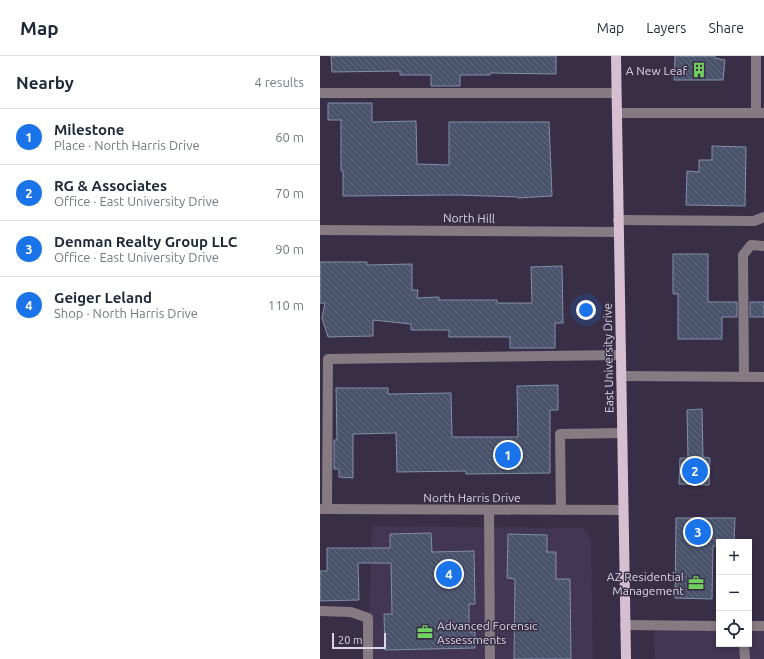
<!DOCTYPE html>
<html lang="en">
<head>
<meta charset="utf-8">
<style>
	:root { --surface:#fff; --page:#f2f2f3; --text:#1f2937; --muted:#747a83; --line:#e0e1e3; --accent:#1a73e8 }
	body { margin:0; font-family:Ubuntu,sans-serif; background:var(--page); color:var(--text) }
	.controls { position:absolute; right:12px; bottom:12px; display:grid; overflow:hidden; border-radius:0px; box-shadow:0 2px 6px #0003 }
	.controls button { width:36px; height:36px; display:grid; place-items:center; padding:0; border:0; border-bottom:1px solid var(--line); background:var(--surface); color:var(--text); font:20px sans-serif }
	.scale { position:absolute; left:12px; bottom:10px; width:54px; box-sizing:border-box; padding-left:4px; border:2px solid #dbd6e5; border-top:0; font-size:11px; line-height:14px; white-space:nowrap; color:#dbd6e5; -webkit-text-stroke:3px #382f47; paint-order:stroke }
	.you { position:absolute; left:266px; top:254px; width:14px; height:14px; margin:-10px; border:3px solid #fff; border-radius:50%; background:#1a73e8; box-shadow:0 0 0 6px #1a73e833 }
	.badge { display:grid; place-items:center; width:26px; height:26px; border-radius:50%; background:var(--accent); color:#fff; font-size:13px; font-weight:700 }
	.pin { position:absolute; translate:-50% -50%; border:2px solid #fff; box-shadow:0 1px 4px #0006 }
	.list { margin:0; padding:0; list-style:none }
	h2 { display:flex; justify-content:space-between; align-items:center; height:52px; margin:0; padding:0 16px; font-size:17px }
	h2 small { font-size:13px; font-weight:400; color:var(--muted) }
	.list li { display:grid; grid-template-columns:26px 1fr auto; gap:12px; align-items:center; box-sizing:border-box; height:56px; padding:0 16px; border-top:1px solid var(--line) }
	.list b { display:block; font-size:15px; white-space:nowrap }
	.list p { margin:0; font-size:13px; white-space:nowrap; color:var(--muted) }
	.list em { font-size:13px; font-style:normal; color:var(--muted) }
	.icon { flex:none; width:22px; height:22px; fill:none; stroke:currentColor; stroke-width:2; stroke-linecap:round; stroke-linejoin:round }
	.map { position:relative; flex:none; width:444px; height:603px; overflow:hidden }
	header { display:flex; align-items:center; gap:24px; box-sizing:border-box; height:56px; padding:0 20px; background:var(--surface); border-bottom:1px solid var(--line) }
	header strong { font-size:19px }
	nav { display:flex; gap:22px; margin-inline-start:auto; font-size:14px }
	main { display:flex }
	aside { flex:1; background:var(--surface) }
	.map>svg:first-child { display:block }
	.built { fill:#423654 }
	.building { fill:url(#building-back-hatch); stroke:#838eaa }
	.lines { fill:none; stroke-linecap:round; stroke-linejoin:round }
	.minor { stroke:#867a83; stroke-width:10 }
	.major { stroke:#d7bfd2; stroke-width:10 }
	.labels { text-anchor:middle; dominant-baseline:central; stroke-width:3; stroke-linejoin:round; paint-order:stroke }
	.poi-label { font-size:12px; fill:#dbd6e5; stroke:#382f47; text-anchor:end }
	.street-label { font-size:12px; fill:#dbd6e5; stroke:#382f47 }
</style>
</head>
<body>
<header>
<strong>Map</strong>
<nav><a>Map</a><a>Layers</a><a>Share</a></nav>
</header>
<main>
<aside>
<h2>Nearby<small>4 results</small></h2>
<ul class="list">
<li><span class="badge">1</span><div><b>Milestone</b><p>Place · North Harris Drive</p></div><em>60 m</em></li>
<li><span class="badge">2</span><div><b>RG &amp; Associates</b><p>Office · East University Drive</p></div><em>70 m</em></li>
<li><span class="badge">3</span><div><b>Denman Realty Group LLC</b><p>Office · East University Drive</p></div><em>90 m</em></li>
<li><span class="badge">4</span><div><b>Geiger Leland</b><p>Shop · North Harris Drive</p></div><em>110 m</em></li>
</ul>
</aside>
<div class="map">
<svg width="444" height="603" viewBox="0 0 444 603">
	<defs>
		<pattern id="building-back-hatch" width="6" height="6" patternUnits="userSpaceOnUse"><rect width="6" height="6" fill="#49526b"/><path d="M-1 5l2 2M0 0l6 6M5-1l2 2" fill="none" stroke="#636a80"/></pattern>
	</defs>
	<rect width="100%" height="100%" fill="#382f47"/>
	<g class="built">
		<path d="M52,470l211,2 8,12 2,119h-225z"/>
		<path d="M334,569l65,1v18h30v-18h15v33h-109z"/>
	</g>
	<g class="building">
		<path d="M11,0h225v18l-66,-1v2h-30v11h-29v-11h-31v-4l-68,1z"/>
		<path d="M355,0h40v2l10,2 -2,20h-49z"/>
		<path d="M8,47h44v19l44,-1 1,43 32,1v-43h100l3,74 -34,2v-1l-62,-2 -113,1v-25h-2v-51h-13z"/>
		<path d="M392,90l34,1 -1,59 -59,-1 1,-34 12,1v-12h13z"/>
		<path d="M353,198h35v48h29v15h-15v22h-44v-45h-5z"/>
		<path d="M0,206h47v3l45,-1v26h6l-1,8 22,-1v3h58v3h35l-1,-36 31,-1 1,57h-8v25h-45v-11h-61v-7h-38v-6l-38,-4v16l-45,1 -6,-19 3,-15h-5z"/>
		<rect x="430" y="246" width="14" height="15"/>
		<path d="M238,329v25h-8v63l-84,1v-3l-69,1 -1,-39 -43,1v44l-14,-1v-8h-5v-29h3l-1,-52h52v6l63,-1 1,44h66l-1,-51z"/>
		<path d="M382,353l1,48 7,1 -1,27 -30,-1 1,-26h8l-1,-48z"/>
		<path d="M356,462h59l-1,24h-15v4h-6l-1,53 -37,-1z"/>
		<path d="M111,477l1,19 42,-1 1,53h-6v28h6v16l-90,2 -1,-36h8l-1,-51h-33l1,37 -39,1v-30h7v-23h63v-14z"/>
		<path d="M188,478l39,1v17h9v27h14l1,80h-57l1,-80 -8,-1z"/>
	</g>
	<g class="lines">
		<g class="minor">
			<path d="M436,0v57"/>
			<path d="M0,37h296"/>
			<path d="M297,57h147"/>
			<path d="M298,164l136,1 10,-4"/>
			<path d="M0,174l299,2"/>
			<path d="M301,320l143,1"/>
			<path d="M424,320l-1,-121 8,-10 13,1"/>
			<path d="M1,453l302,1"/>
			<path d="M7,453l1,-150 293,-4"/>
			<path d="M169,454l1,149"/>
			<path d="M241,454l-1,-76 62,-1"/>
			<path d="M0,555l31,1 17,6v41"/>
			<path d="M305,569l94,1"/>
			<path d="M429,570h15"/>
			<path d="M424,588l1,15"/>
		</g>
		<path class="major" d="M296,0l10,603"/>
	</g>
	<defs>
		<symbol id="building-bare" viewBox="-9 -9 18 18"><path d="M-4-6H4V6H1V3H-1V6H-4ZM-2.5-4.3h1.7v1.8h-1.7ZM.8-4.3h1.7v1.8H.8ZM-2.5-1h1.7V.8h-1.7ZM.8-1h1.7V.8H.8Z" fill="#72d25e" stroke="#382f47" stroke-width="2.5" paint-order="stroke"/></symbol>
		<symbol id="office-bare" viewBox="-9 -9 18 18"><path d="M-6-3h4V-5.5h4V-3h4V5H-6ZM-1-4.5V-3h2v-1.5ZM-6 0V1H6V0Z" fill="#72d25e" stroke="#382f47" stroke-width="2.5" paint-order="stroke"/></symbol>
	</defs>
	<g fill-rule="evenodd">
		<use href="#building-bare" x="368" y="3" width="22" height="22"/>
		<use href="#office-bare" x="365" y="516" width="22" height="22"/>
		<use href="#office-bare" x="94" y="565" width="22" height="22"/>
	</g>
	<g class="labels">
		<g class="poi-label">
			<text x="367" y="14">A New Leaf</text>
			<text x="364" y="520">AZ Residential<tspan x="364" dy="14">Management</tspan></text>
			<text x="117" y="569" text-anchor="start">Advanced Forensic<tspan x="117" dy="14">Assessments</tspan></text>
		</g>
		<g class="street-label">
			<text transform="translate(149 162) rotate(1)">North Hill</text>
			<text transform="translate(288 302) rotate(-91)">East University Drive</text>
			<text x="152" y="441">North Harris Drive</text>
		</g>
	</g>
</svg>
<div class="controls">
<button>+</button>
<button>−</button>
<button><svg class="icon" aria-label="locate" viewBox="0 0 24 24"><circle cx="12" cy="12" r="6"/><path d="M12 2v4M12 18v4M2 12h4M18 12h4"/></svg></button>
</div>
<div class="scale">20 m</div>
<div class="you"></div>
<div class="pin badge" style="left:188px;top:399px">1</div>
<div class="pin badge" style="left:375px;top:415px">2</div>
<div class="pin badge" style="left:378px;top:476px">3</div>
<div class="pin badge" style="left:129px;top:518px">4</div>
</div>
</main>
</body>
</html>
